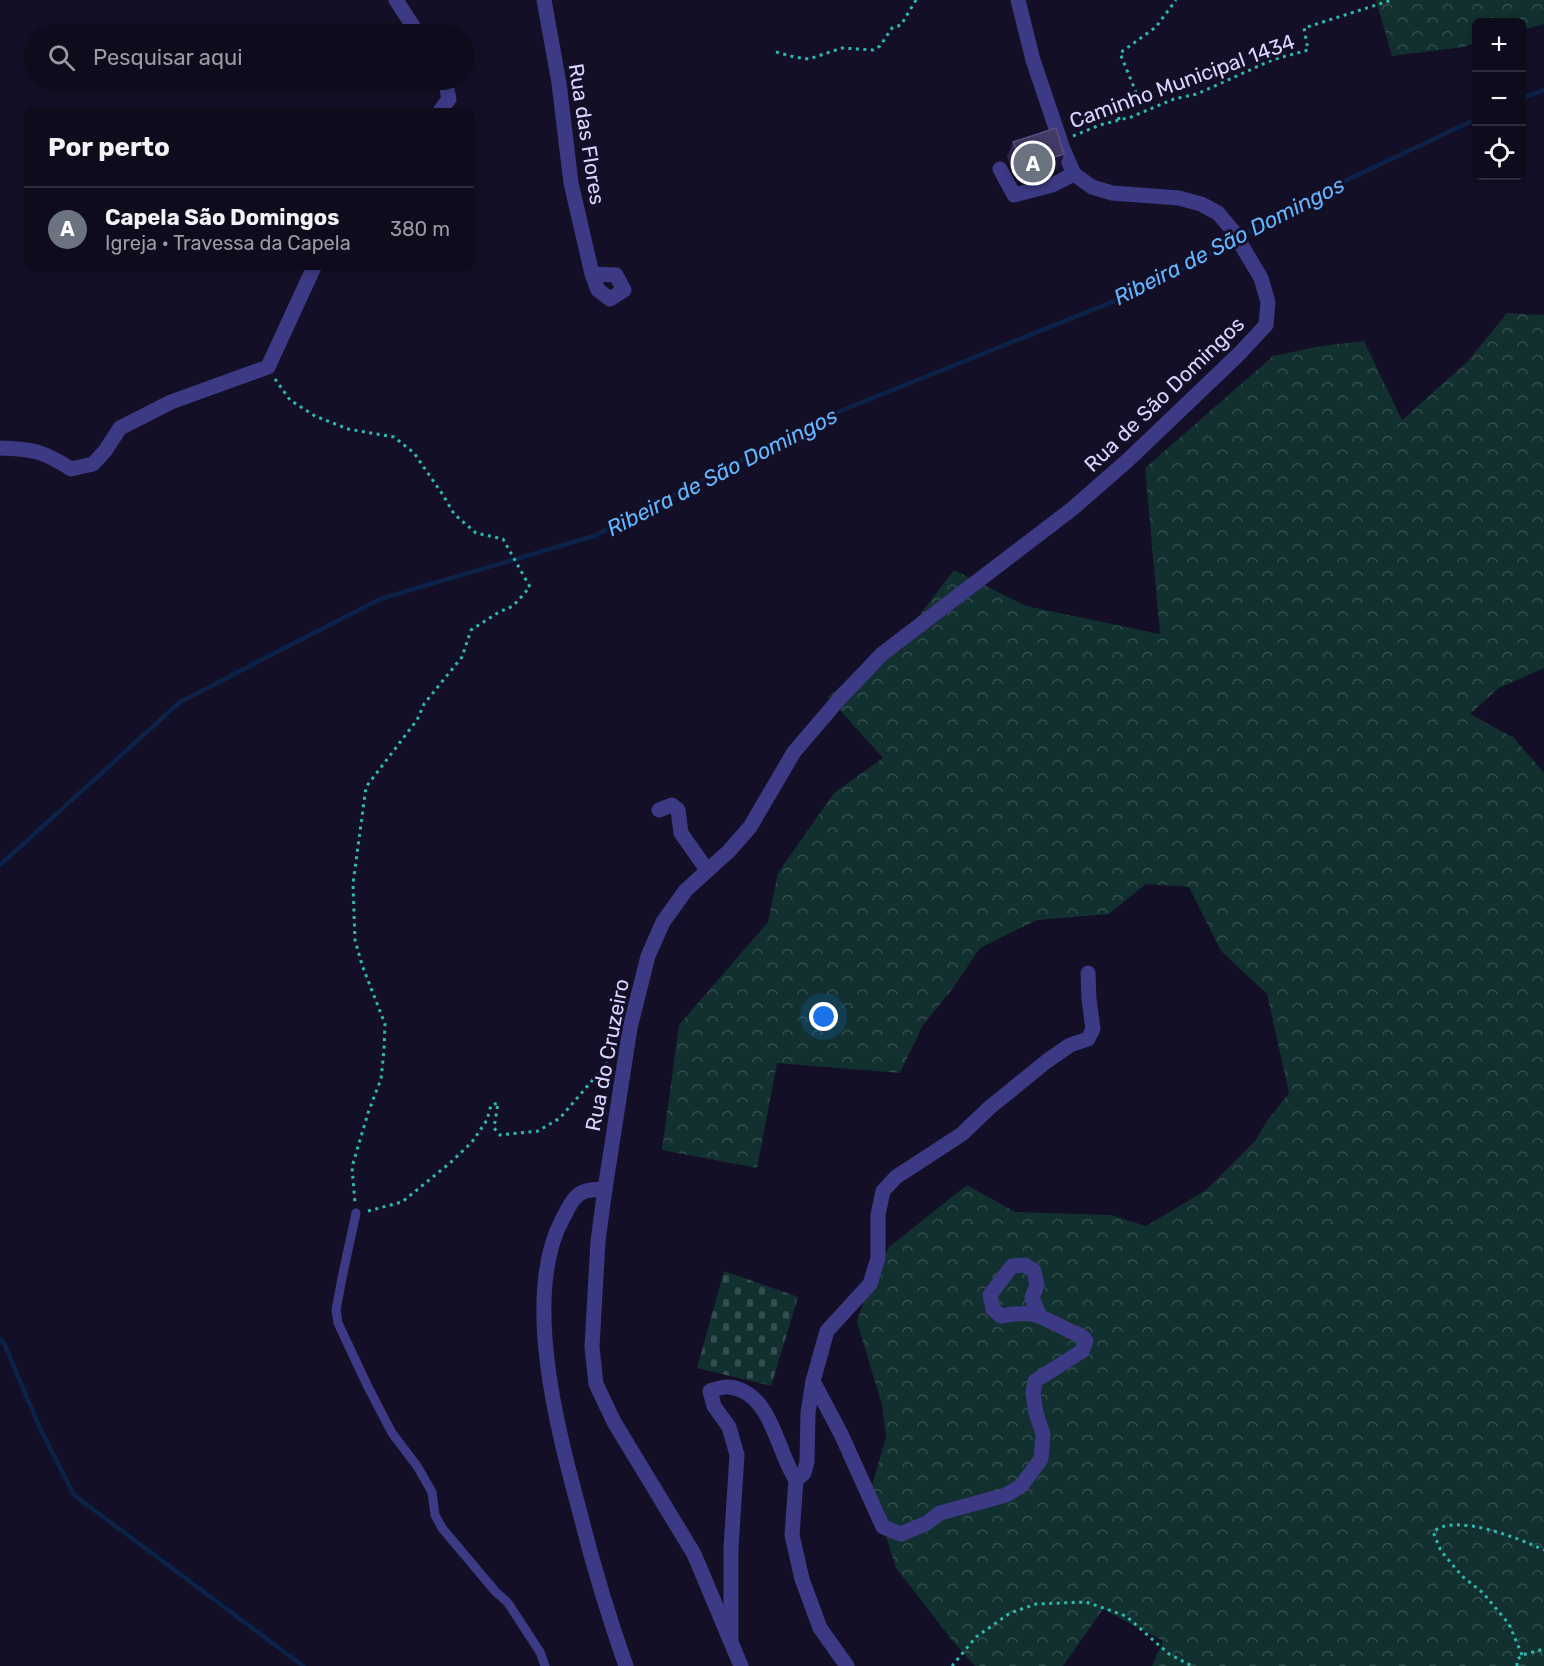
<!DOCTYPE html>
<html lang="pt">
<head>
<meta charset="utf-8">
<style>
	:root { --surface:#0e0b1c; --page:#171425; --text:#f1f3f6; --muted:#9b9ba3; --line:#2e2b3b; --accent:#00e5ff }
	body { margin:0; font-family:Rubik,sans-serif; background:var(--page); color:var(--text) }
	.controls { position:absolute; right:18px; top:18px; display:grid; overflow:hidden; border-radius:9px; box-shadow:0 3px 9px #0003 }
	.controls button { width:54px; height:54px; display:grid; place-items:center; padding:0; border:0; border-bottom:2px solid var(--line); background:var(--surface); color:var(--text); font:30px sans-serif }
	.you { position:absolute; left:824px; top:1017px; width:21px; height:21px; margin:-15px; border:4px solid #fff; border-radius:50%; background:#1a73e8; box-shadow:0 0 0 9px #1a73e833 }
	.badge { display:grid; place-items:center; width:39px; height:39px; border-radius:50%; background:var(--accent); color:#fff; font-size:20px; font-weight:700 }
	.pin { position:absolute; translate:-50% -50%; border:3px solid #fff; box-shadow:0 2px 6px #0006 }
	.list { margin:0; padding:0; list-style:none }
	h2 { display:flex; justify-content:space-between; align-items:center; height:78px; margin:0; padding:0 24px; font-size:26px }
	h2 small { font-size:20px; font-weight:400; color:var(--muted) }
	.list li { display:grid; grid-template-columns:39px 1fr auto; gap:18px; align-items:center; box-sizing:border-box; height:84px; padding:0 24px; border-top:2px solid var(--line) }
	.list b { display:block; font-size:22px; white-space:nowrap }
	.list p { margin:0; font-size:20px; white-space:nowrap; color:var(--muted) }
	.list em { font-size:20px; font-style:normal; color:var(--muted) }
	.icon { flex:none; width:33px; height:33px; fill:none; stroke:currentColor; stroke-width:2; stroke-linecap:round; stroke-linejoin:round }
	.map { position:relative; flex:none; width:1544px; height:1666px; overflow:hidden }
	.search { position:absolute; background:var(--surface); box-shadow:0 3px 9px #0003; left:24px; top:24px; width:450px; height:66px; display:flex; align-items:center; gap:15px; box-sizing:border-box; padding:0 21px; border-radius:33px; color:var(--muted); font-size:22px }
	.panel { position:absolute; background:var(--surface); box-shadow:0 3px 9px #0003; left:24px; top:108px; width:450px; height:162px; border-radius:9px }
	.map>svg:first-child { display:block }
	.forest { fill:url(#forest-crowns) }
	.cemetery { fill:url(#cemetery-stones) }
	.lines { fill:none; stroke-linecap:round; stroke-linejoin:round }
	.stream { stroke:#0c2248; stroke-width:4.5 }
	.path { stroke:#2fb8b0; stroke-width:3; stroke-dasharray:3 4.5; stroke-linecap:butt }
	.service { stroke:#3d3a85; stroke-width:9 }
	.minor { stroke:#3d3a85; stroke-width:15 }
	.tertiary { stroke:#3d3a85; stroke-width:15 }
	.wall { fill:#312854 }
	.shaded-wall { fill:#1d163a }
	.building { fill:#433a66; stroke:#5a527e; stroke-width:1.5 }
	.labels { text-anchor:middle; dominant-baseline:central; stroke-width:6; stroke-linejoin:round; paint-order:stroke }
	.street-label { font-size:21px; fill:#d9d4ff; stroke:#130f26 }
	.water-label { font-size:22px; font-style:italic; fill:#62b6ff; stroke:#130f26 }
</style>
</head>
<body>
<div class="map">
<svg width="1544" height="1666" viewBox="0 0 1544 1666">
	<defs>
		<pattern id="forest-crowns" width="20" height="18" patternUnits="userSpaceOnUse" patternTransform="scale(1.5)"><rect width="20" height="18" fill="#12302f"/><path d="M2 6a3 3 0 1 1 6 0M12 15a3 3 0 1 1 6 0" fill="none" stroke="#344d4e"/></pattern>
		<pattern id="cemetery-stones" width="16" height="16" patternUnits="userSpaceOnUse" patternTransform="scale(1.5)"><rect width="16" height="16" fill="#12302f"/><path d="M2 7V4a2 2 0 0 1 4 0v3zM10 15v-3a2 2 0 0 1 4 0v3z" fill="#344d4e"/></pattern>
	</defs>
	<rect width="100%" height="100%" fill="#130f26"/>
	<g class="forest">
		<path d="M1376,0h168v24l-22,6v-8h-46v21l-12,4 -72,9z"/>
		<path d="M1507,313l37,2v353l-45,20 -29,26 44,24 30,35v893h-392l11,-25 -60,-32 -40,57h-88l-23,-26 -56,-72 -25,-79 15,-52 -4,-32 -25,-83 10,-31 22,-44 78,-62 48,27 96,3 35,11 60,-36 50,-50 10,-18 23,-29 -22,-99 -46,-43 -32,-64 -43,-3 -37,30 -72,6 -57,28 -27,40 -30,37 -23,48 -123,-10 -20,105 -95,-18 17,-125 89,-103 10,-49 56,-80 49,-35 -55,-61 84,-72 42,-55 72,36 134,28 -15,-166 128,-112 48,-10 43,-5 38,79 65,-58z"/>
	</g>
	<path class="cemetery" d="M724,1271l74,26 -27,89 -74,-18z"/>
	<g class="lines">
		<g class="stream">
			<path d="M1522,98l22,-8"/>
			<path d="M0,865l180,-163 200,-103 214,-63 231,-119 327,-131 155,-87 169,-80"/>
			<path d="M0,1339l4,4 35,83 35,69 229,171"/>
		</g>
		<g class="path">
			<path d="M776,52l18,5 15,2 33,-11 31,2 7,-4 12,-18 9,-3 15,-25"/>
			<path d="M1119,120l-1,-7 19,-12v-6l-17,-42 36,-26 20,-27"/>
			<path d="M1073,136l27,-11 31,-8 43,-18 23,-5 75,-34 36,-10 -4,-22 88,-28"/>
			<path d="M275,379l15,21 25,16 33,13 46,8 20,16 29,42 11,19 22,19 27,6 27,48 -17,19 -14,6 -28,18 -9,27 -38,47 -7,16 -51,67 -13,97 2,56 7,25 23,59 -1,26 -3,29 -13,34 -16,54 3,36"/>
			<path d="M368,1211l34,-9 48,-39 22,-21 15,-22 4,-15 7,-2 -4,25 6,7 38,-4 22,-13 49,-57"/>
			<path d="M1522,1655l-13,-31 -26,-31 -21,-17 -21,-25 -8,-19c22,-20 87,7 111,18"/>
			<path d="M952,1666l24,-29 34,-24 26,-9 50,-2 40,14 43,38 23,12"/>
			<path d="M1517,1666v-6l5,-5 22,-6"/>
		</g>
		<path class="service" d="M356,1213l-14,65 -6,32 2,13 30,64 24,46 25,33 15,26 3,23 7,13 53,63 13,12 32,49 5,14"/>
		<g class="minor">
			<path d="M396,0l22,34"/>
			<path d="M544,0l15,83 12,100 21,91 6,16 12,9 14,-9 -8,-15 -24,-1"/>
			<path d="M440,111l9,-12 -4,-19"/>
			<path d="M1000,169l14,26 38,-10 22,-11"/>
			<path d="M0,448c33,1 43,3 71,21l22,-5 12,-13 15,-23 51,-26 97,-35 46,-100"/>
			<path d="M659,810l13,-5 6,5 3,23 26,37"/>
			<path d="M605,1189l-7,52 -6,106 4,37 18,38 80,132 47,112"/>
			<path d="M813,1381l28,53 42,93 18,7 26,-11 13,-10 66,-18 15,-9 20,-27 2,-25 -7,-21 -3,-19 2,-13 47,-30 4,-10c-5,-8 -12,-7 -20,-12 -29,-14 -31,-19 -65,-13l-8,-7 -3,-14 22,-29 13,-1 9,6 3,14 -5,13 7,16"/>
			<path d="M796,1480l-4,55 10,44 18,49 27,38"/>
			<path d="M731,1640v-92l6,-93 -8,-28 -15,-21 -4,-15c6,-2 14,-5 19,-4 43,5 47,63 67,93l8,-7 3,-11 1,-49 5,-32 14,-50 43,-47 8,-26v-43l5,-24 13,-14 66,-43 27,-26 58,-47 23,-16 18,-6 5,-10 -4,-30 -1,-26"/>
		</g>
		<path class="tertiary" d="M626,1666c-18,-51 -33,-101 -46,-153 -22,-82 -59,-218 -17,-295 6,-11 11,-24 23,-27 6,-2 13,-1 19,-2l25,-161 18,-72 15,-34 23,-32 43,-39 21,-24 44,-75 47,-55 41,-43 190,-145 55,-48 112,-107 27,-29 2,-23 -7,-24 -28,-47 -15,-18 -17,-9 -22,-6 -67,-5 -20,-6 -18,-13 -11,-25 -30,-89 -15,-60"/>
	</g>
	<path class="wall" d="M1013,142l46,27 -41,13 -11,-25z"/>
	<path class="shaded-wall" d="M1064,154l-5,15 -41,13 6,-15z"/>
	<path class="building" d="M1056,128l8,26 -40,13 -11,-25z"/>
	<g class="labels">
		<g class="street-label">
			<text transform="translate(1182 81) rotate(-20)">Caminho Municipal 1434</text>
			<text transform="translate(587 134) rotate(81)">Rua das Flores</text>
			<text transform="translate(1164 394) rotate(-44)">Rua de São Domingos</text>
			<text transform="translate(607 1055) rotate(-79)">Rua do Cruzeiro</text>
		</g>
		<g class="water-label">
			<text transform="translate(1229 241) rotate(-27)">Ribeira de São Domingos</text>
			<text transform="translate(722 472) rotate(-27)">Ribeira de São Domingos</text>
		</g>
	</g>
</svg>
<div class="controls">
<button>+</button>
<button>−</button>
<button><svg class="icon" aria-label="locate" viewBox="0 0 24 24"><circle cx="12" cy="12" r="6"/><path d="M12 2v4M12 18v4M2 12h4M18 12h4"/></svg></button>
</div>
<div class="you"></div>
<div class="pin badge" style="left:1033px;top:163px;background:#6b7280">A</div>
<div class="search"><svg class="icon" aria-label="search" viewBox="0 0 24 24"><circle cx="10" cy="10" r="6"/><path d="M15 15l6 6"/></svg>Pesquisar aqui</div>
<section class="panel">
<h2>Por perto<small></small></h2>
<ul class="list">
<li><span class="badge" style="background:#6b7280">A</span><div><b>Capela São Domingos</b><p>Igreja · Travessa da Capela</p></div><em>380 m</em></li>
</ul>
</section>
</div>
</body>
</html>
